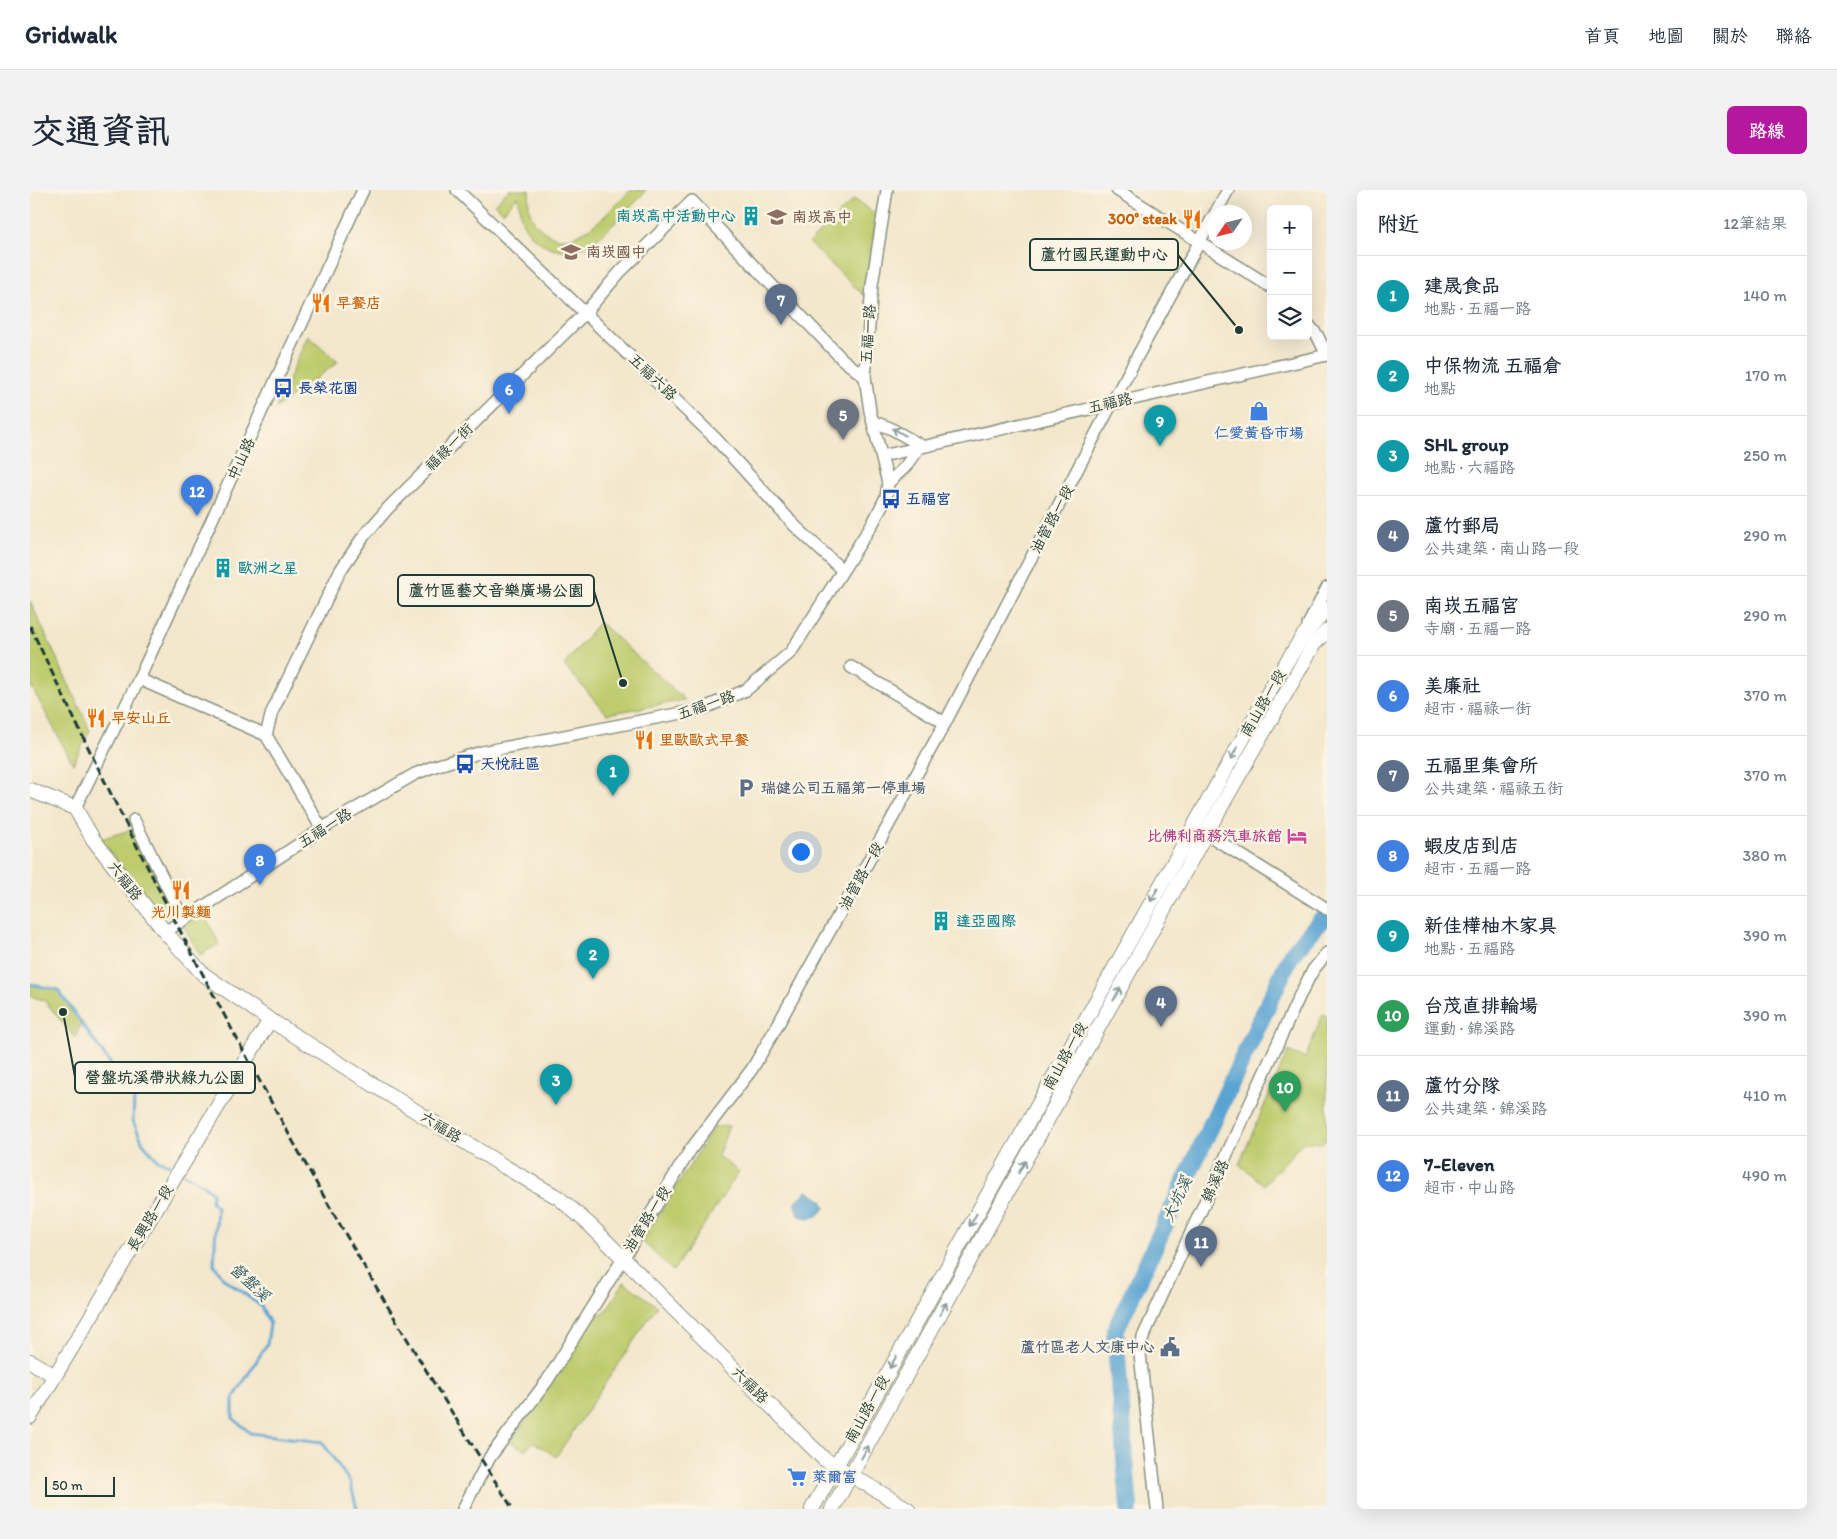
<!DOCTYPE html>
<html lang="zh-TW">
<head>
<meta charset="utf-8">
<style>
	:root { --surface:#fff; --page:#f2f2f3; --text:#1f2937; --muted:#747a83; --line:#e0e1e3; --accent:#b5179e }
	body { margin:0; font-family:Itim,"LXGW WenKai TC",sans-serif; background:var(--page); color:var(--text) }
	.controls { position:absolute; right:15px; top:15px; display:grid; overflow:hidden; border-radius:8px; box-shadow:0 5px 20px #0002 }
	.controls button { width:45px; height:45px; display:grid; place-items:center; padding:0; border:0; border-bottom:1px solid var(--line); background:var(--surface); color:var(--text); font:25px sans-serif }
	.compass { position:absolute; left:1177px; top:15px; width:45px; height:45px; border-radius:50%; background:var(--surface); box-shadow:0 5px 20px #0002; rotate:235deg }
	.scale { position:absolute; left:15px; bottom:12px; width:70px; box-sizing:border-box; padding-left:5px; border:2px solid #1f3d34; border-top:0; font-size:14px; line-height:18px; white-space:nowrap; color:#1f3d34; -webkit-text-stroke:4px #fcf5e5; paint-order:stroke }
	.you { position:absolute; left:770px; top:661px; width:18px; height:18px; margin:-12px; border:4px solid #fff; border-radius:50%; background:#1a73e8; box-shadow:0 0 0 8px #1a73e833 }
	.badge { display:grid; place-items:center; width:32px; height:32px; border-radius:50%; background:var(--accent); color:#fff; font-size:16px; font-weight:700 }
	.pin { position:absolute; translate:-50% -41px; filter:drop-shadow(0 1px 2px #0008) }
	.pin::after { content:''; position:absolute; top:26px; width:18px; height:15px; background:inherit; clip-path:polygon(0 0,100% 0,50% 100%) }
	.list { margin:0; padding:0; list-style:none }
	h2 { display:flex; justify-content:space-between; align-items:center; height:65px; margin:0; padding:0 20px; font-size:21px }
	h2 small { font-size:16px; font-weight:400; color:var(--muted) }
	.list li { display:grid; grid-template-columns:32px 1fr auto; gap:15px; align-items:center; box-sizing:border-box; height:80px; padding:0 20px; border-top:1px solid var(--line) }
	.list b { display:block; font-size:19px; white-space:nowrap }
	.list p { margin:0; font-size:16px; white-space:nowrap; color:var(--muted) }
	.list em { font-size:16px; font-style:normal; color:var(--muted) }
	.icon { flex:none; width:28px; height:28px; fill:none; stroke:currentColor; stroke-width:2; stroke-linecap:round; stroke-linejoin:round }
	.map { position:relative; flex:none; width:1297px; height:1319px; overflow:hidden; border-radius:8px }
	header { display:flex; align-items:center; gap:30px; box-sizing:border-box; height:70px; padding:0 25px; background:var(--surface); border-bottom:1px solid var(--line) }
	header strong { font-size:24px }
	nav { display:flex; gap:28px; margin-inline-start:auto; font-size:18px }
	.intro { display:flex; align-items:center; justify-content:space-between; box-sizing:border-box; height:120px; padding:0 30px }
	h1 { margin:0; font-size:35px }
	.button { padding:12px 22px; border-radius:8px; background:var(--accent); color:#fff; font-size:18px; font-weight:700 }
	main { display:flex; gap:30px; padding:0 30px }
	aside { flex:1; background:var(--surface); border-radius:8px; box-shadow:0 5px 20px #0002 }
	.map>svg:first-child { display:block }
	.green { fill:#becc6e; stroke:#6e8451 }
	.water { fill:#5aa4d2; stroke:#3c7083 }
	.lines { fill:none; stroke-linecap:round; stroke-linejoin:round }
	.stream { stroke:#5aa4d2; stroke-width:3 }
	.river { stroke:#5aa4d2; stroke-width:18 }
	.minor-casing { stroke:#899280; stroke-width:14 }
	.tertiary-casing { stroke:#899280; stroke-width:16 }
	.minor { stroke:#fff; stroke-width:11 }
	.tertiary { stroke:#fff; stroke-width:14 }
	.rail { stroke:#1f3d34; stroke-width:3; stroke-dasharray:8 4; stroke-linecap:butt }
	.oneway { stroke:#8f9e9a }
	.labels { text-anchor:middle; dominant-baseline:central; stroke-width:5; stroke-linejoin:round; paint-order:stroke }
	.culture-label { font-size:15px; font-weight:bold; fill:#0d838f; stroke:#fcf5e5; text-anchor:start }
	.education-label { font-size:15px; font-weight:bold; fill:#785e54; stroke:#fcf5e5; text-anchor:start }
	.food-label { font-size:15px; font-weight:bold; fill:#c56008; stroke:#fcf5e5; text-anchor:start }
	.street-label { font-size:15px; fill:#1f3d34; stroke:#fcf5e5 }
	.transit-label { font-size:15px; font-weight:bold; fill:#164399; stroke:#fcf5e5; text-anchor:start }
	.shop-label { font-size:15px; font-weight:bold; fill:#366cbe; stroke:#fcf5e5 }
	.service-label { font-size:15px; font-weight:bold; fill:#4e5e75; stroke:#fcf5e5; text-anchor:start }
	.hotel-label { font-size:15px; font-weight:bold; fill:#b23c85; stroke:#fcf5e5; text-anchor:end }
	.water-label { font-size:16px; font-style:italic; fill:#315c63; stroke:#fcf5e5 }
	.leader { fill:none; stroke:#1f3d34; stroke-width:2 }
	.callout-dot { fill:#1f3d34; stroke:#fcf5e5; stroke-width:2 }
	.callout { fill:#fcf5e5; stroke:#1f3d34; stroke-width:2 }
	.callout-label { font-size:16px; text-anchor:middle; font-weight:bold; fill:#1f3d34 }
</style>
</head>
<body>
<header>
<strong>Gridwalk</strong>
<nav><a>首頁</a><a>地圖</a><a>關於</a><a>聯絡</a></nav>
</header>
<div class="intro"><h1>交通資訊</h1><a class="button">路線</a></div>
<main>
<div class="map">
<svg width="1297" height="1319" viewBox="0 0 1297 1319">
	<rect width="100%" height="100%" fill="#fcf5e5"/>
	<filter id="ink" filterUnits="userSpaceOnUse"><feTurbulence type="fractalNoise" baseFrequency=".02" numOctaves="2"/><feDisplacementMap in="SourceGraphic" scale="10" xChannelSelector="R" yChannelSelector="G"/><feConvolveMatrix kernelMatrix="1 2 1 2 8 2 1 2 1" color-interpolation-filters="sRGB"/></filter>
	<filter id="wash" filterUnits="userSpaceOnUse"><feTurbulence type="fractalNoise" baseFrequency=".0096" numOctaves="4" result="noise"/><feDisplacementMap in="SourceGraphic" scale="20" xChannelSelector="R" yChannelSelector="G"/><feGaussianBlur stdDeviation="1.12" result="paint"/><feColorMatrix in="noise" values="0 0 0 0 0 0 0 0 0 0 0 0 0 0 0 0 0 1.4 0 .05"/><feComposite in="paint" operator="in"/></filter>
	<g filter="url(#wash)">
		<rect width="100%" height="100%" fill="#f3e7cc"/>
		<g class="green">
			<path d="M479,0h21c-3,13 -1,27 8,36 33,35 70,-15 93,-36h15c-10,13 -46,49 -60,56 -23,11 -52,0 -63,-23 -4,-9 -3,-17 -5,-27l-15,16 -9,-8z"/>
			<path d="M824,9l23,16 -14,80 -54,-52z"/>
			<path d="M278,145l30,27 -62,46z"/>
			<path d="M0,411l60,129 -17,34 -43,-80z"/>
			<path d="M569,432l86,78 -78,14 -43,-49z"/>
			<path d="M103,639l38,76 -18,6 -52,-72z"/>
			<path d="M174,722l15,32 -19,11 -17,-30z"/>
			<path d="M0,795l28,5 23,34 -6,14 -31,-38 -14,-4z"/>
			<path d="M1293,824l4,2v122l-5,5 -19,-1 -39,43 -25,-21 49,-113 17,7z"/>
			<path d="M699,936l-11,30 21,16 -66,99 -31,-30 72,-114z"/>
			<path d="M594,1092l33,24 -101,151 -22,-15 -10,8 -13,-8 83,-127 10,-1z"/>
		</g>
		<path class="water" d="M777,1001l15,9 3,8c-7,11 -16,12 -27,7l-4,-12z"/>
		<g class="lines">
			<g class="stream">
				<path d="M0,794l28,6 76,107 -1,24 10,22 15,17 19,8"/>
				<path d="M152,982c10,8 23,11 30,21l-1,8 6,6 -3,57 10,15 37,27 9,18 -3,20 -34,55v19l17,15 72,9 28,40 7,27"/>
			</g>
			<path class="river" d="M1099,1319l-14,-178 176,-376 36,-42"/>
		</g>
	</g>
	<g filter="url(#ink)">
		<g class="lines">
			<defs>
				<g id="minor">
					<path d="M427,0l258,248 80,88 47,44"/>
					<path d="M1087,0l154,97"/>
					<path d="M1186,22l12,-22"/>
					<path d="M1278,134l9,11 10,20"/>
					<path d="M844,232l16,6 32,18"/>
					<path d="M852,266l445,-101"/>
					<path d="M858,293l17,-16 14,-20"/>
					<path d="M1278,435l19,-37"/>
					<path d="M821,477l94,56"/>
					<path d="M109,489l127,56"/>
					<path d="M45,618l64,-129 224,-489"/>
					<path d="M104,630l49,99"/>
					<path d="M292,639l-56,-94 6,-23 68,-141 23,-34 26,-30 197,-195 34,-40 72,-71 150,158 23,18"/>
					<path d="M1169,639l128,80"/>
					<path d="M135,742l163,-107 87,-51 20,-8 47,-14 220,-43 44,-19 45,-38 83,-131 12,-24 2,-14 -18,-72 -5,-34 7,-92 15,-95"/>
					<path d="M433,1319l27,-52 57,-76 144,-232 61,-80 24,-41 169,-305 167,-320 102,-188"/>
					<path d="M1127,1319l-17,-155 3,-17 156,-340 14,-27 14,-17"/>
				</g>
				<g id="tertiary">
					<path d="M0,600l45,18 18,31 72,93 38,42 67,46 235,147 54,31 31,27 234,234 84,50"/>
					<path d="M0,1171l25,15"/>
					<path d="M0,1227l240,-397"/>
					<path d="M782,1319l467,-835 24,-38 24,-27"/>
					<path d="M802,1319l374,-676 108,-189 13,-13"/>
				</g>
			</defs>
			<use href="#minor" class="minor-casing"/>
			<use href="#tertiary" class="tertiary-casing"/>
			<use href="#minor" class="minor"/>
			<use href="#tertiary" class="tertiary"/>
			<path class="rail" d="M0,436c143,304 301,601 483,883"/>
		</g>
		<defs><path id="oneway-shaft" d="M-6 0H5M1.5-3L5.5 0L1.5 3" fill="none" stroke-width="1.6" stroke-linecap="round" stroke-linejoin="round" transform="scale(1.25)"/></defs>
		<g class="oneway">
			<use href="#oneway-shaft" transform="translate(869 242) rotate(-151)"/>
			<use href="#oneway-shaft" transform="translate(1204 563) rotate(119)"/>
			<use href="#oneway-shaft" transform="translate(1124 705) rotate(119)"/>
			<use href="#oneway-shaft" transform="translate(1087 804) rotate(-61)"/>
			<use href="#oneway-shaft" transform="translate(992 977) rotate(-61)"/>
			<use href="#oneway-shaft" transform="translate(943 1030) rotate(119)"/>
			<use href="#oneway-shaft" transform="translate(913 1119) rotate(-61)"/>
			<use href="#oneway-shaft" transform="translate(863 1172) rotate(119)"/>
			<use href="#oneway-shaft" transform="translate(835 1262) rotate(-61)"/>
		</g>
	</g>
	<defs>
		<symbol id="building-bare" viewBox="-9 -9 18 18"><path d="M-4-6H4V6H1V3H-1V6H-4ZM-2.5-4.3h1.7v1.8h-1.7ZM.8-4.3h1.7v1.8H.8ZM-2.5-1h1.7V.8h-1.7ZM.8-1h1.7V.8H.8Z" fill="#0f9aa8" stroke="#fcf5e5" stroke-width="2.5" paint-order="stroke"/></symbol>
		<symbol id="school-bare" viewBox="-9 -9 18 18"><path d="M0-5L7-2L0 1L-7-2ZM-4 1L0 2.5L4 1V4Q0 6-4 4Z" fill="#8d6e63" stroke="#fcf5e5" stroke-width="2.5" paint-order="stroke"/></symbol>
		<symbol id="restaurant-bare" viewBox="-9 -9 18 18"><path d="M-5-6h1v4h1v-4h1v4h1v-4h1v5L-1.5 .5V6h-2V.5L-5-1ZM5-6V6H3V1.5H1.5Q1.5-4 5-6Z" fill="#e8710a" stroke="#fcf5e5" stroke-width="2.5" paint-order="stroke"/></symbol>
		<symbol id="bus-bare" viewBox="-9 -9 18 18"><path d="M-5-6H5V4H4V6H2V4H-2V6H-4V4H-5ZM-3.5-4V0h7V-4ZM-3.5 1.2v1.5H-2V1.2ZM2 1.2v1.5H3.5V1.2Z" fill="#1a4fb4" stroke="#fcf5e5" stroke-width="2.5" paint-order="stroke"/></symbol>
		<symbol id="shop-bare" viewBox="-9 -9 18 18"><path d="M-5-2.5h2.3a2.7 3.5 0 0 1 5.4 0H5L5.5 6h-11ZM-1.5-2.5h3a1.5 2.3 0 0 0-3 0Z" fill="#3f7fe0" stroke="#fcf5e5" stroke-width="2.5" paint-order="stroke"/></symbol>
		<symbol id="parking-bare" viewBox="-9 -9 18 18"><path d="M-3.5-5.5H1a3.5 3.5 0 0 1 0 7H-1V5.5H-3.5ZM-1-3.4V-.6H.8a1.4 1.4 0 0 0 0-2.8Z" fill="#5c6f8a" stroke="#fcf5e5" stroke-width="2.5" paint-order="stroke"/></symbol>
		<symbol id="hotel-bare" viewBox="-9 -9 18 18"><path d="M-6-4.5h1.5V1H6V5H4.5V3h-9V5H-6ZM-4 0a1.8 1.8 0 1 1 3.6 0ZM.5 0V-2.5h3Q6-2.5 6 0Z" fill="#d1479c" stroke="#fcf5e5" stroke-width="2.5" paint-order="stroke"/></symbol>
		<symbol id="civic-bare" viewBox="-9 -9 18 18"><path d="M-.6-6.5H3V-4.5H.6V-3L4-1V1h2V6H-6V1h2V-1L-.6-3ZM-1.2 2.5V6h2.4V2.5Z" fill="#5c6f8a" stroke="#fcf5e5" stroke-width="2.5" paint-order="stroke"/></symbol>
		<symbol id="supermarket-bare" viewBox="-9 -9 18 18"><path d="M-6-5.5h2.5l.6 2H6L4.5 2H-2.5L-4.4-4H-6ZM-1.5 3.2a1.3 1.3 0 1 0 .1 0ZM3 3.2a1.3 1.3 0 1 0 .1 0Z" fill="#3f7fe0" stroke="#fcf5e5" stroke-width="2.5" paint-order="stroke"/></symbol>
	</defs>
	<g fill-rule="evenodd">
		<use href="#building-bare" x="707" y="12" width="28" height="28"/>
		<use href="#school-bare" x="733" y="13" width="28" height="28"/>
		<use href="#restaurant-bare" x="1148" y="15" width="28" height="28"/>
		<use href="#school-bare" x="527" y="48" width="28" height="28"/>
		<use href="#restaurant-bare" x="277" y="99" width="28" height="28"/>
		<use href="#bus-bare" x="239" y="184" width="28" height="28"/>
		<use href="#shop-bare" x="1215" y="207" width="28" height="28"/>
		<use href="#bus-bare" x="847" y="295" width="28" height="28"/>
		<use href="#building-bare" x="179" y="364" width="28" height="28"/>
		<use href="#restaurant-bare" x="52" y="514" width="28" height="28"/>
		<use href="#restaurant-bare" x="600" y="536" width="28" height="28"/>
		<use href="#bus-bare" x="421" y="560" width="28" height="28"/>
		<use href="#parking-bare" x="702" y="584" width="28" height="28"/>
		<use href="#hotel-bare" x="1253" y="632" width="28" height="28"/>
		<use href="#restaurant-bare" x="137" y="686" width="28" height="28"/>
		<use href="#building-bare" x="897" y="717" width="28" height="28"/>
		<use href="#civic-bare" x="1126" y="1143" width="28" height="28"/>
		<use href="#supermarket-bare" x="753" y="1273" width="28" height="28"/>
	</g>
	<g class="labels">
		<g class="culture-label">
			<text x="706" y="26" text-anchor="end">南崁高中活動中心</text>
			<text x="208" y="378">歐洲之星</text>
			<text x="926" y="731">達亞國際</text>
		</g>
		<g class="education-label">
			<text x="762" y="27">南崁高中</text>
			<text x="556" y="62">南崁國中</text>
		</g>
		<g class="food-label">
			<text x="1147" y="29" text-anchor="end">300° steak</text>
			<text x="306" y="113">早餐店</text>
			<text x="81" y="528">早安山丘</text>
			<text x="629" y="550">里歐歐式早餐</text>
			<text x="151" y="722" text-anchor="middle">光川製麵</text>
		</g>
		<g class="street-label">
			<text transform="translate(838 144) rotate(-86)">五福一路</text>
			<text transform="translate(623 187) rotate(44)">五福六路</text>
			<text transform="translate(1080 213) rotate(-13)">五福路</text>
			<text transform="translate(419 257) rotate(-45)">福祿一街</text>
			<text transform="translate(211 269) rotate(-65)">中山路</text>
			<text transform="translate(1022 329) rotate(-62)">油管路一段</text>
			<text transform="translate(1233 513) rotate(-60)">南山路一段</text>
			<text transform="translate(676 515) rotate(-19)">五福一路</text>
			<text transform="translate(295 638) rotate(-32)">五福一路</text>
			<text transform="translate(831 686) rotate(-61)">油管路一段</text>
			<text transform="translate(95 691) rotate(52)">六福路</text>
			<text transform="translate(1035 866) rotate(-61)">南山路一段</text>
			<text transform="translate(411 937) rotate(32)">六福路</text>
			<text transform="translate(1185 991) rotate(-65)">錦溪路</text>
			<text transform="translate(120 1028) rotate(-59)">長興路一段</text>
			<text transform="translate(617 1029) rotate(-58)">油管路一段</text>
			<text transform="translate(720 1195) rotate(45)">六福路</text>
			<text transform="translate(837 1219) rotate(-61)">南山路一段</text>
		</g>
		<g class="transit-label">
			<text x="268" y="198">長榮花園</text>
			<text x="876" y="309">五福宮</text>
			<text x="450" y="574">天悅社區</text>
		</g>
		<g class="shop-label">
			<text x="1229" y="243">仁愛黃昏市場</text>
			<text x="782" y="1287" text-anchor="start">萊爾富</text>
		</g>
		<g class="service-label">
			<text x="731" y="598">瑞健公司五福第一停車場</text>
			<text x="1125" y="1157" text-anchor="end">蘆竹區老人文康中心</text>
		</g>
		<g class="hotel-label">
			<text x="1252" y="646">比佛利商務汽車旅館</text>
		</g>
		<g class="water-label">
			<text transform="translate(1147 1009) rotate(-65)">大坑溪</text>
			<text transform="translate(220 1092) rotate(43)">營盤溪</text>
		</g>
	</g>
	<path class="leader" d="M1209 140L1148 65M593 493L564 401M33 822L45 887"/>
	<g class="callout-dot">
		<circle cx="1209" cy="140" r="5"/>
		<circle cx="593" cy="493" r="5"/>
		<circle cx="33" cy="822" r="5"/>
	</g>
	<g class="callout">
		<rect x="1000" y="49" width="148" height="31" rx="5"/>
		<rect x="368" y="385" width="196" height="31" rx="5"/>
		<rect x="45" y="872" width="180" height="31" rx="5"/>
	</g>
	<g class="callout-label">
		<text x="1074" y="70">蘆竹國民運動中心</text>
		<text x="466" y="406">蘆竹區藝文音樂廣場公園</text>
		<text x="135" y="893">營盤坑溪帶狀綠九公園</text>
	</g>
</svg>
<div class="controls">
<button>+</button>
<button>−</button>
<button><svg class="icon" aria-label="layers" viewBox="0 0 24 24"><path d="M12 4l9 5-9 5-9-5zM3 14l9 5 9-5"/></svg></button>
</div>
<svg class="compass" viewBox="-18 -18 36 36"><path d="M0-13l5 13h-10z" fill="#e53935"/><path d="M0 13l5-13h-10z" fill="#747a83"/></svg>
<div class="scale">50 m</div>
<div class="you"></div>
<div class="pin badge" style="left:583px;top:606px;background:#0f9aa8">1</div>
<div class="pin badge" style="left:563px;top:789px;background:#0f9aa8">2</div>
<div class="pin badge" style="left:526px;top:915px;background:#0f9aa8">3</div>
<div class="pin badge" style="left:1131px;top:837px;background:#5c6f8a">4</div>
<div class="pin badge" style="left:813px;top:250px;background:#6b7280">5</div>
<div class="pin badge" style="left:479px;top:224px;background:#3f7fe0">6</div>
<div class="pin badge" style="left:751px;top:135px;background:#5c6f8a">7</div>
<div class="pin badge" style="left:230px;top:695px;background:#3f7fe0">8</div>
<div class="pin badge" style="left:1130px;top:256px;background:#0f9aa8">9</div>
<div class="pin badge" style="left:1255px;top:922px;background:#2e9e5b">10</div>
<div class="pin badge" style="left:1171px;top:1077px;background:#5c6f8a">11</div>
<div class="pin badge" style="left:167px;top:326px;background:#3f7fe0">12</div>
</div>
<aside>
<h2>附近<small>12筆結果</small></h2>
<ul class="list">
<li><span class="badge" style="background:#0f9aa8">1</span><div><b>建晟食品</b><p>地點 · 五福一路</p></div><em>140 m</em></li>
<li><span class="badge" style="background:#0f9aa8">2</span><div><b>中保物流 五福倉</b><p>地點</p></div><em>170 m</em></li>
<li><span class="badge" style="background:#0f9aa8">3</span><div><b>SHL group</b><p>地點 · 六福路</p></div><em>250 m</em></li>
<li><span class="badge" style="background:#5c6f8a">4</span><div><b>蘆竹郵局</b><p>公共建築 · 南山路一段</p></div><em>290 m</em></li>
<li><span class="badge" style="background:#6b7280">5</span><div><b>南崁五福宮</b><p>寺廟 · 五福一路</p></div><em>290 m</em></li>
<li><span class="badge" style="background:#3f7fe0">6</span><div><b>美廉社</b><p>超市 · 福祿一街</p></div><em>370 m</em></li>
<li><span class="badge" style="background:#5c6f8a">7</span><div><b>五福里集會所</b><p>公共建築 · 福祿五街</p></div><em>370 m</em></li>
<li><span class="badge" style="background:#3f7fe0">8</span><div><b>蝦皮店到店</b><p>超市 · 五福一路</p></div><em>380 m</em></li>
<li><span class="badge" style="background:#0f9aa8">9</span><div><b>新佳樺柚木家具</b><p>地點 · 五福路</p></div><em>390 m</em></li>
<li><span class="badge" style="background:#2e9e5b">10</span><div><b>台茂直排輪場</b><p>運動 · 錦溪路</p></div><em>390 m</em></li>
<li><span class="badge" style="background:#5c6f8a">11</span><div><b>蘆竹分隊</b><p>公共建築 · 錦溪路</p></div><em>410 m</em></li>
<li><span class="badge" style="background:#3f7fe0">12</span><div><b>7-Eleven</b><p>超市 · 中山路</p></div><em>490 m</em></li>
</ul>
</aside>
</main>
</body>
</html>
